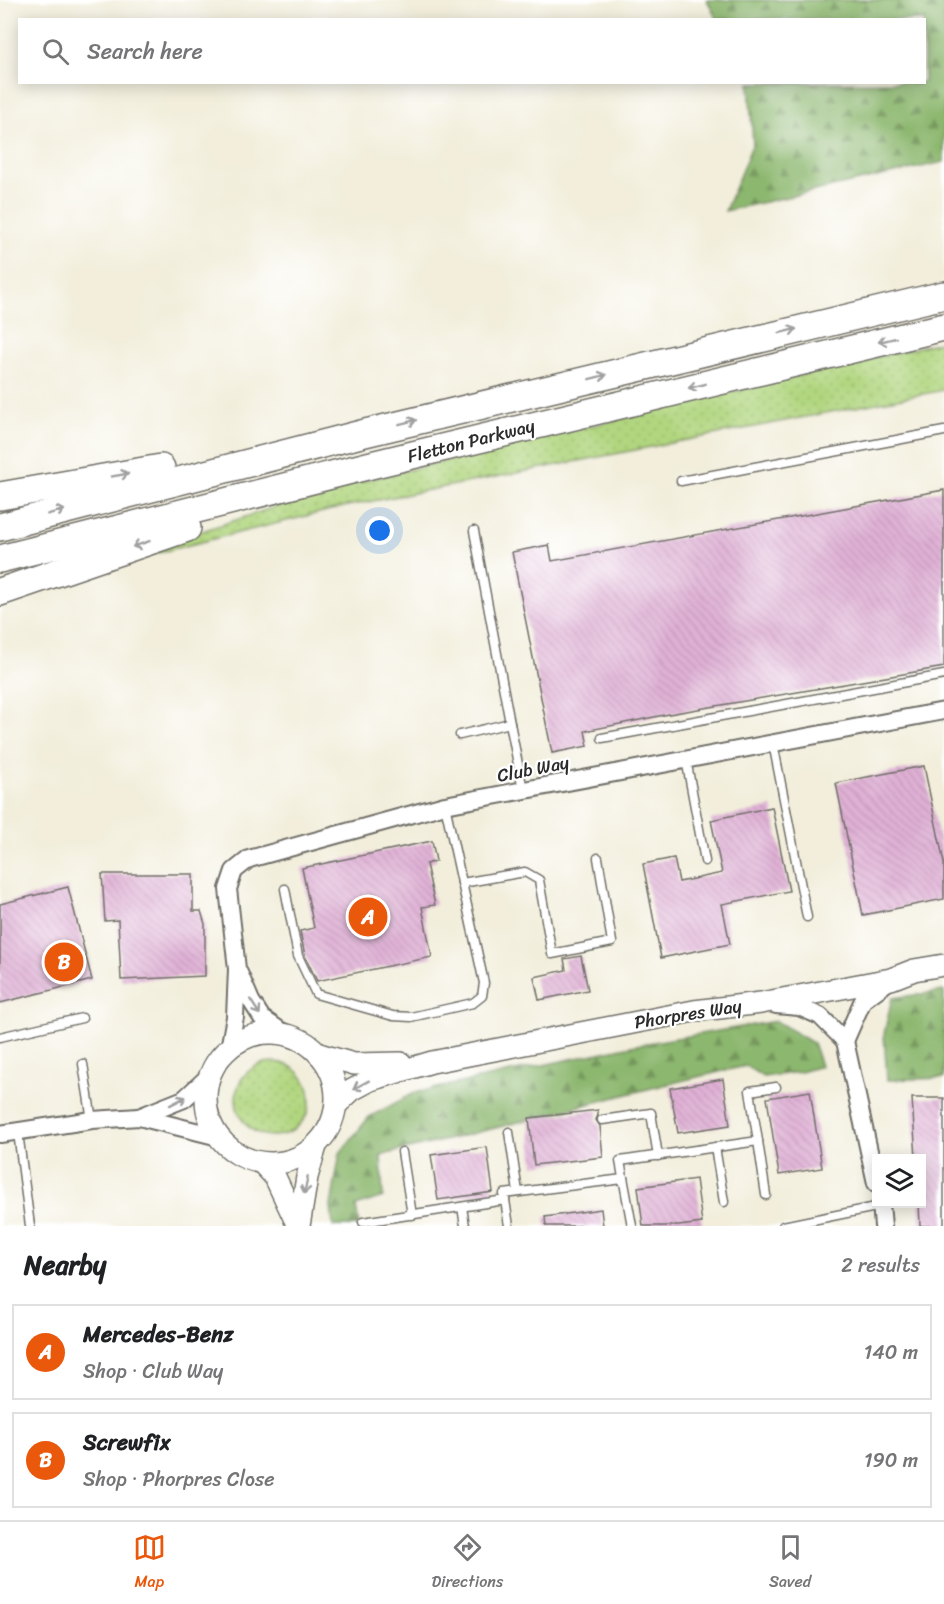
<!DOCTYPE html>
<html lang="en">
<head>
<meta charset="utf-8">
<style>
	:root { --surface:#fff; --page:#f2f2f2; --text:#202124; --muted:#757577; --line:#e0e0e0; --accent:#ea580c }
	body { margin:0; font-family:Sriracha,sans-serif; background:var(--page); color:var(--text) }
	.controls { position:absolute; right:18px; bottom:18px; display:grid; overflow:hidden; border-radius:0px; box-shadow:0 3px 15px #0003 }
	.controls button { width:54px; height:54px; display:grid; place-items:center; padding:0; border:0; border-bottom:2px solid var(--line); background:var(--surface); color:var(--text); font:30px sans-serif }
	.you { position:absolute; left:380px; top:531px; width:21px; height:21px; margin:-15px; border:4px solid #fff; border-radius:50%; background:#1a73e8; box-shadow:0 0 0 9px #1a73e833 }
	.badge { display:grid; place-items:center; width:39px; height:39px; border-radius:50%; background:var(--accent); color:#fff; font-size:20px; font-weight:700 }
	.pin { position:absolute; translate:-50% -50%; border:3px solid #fff; box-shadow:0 2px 6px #0006 }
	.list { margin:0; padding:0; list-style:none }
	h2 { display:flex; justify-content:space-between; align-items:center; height:78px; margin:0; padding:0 24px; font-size:26px }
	h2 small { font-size:20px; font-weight:400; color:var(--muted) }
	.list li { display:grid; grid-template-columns:39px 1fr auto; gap:18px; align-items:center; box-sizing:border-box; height:96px; margin:0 12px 12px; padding:0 12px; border:2px solid var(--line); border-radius:0px }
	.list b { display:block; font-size:22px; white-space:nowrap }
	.list p { margin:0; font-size:20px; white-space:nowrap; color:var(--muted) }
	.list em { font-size:20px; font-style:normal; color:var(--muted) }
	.icon { flex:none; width:33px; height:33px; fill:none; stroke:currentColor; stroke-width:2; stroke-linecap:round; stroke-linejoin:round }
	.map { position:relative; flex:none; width:944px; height:1226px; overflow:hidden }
	.search { position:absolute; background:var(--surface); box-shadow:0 3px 15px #0003; left:18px; right:18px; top:18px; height:66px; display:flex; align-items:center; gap:15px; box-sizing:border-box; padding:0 21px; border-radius:0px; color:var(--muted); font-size:22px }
	.sheet { height:294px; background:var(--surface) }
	nav { display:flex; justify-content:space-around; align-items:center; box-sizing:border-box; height:84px; border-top:2px solid var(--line); background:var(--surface); font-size:16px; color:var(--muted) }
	nav a { display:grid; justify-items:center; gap:3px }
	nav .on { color:var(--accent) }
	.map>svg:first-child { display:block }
	.grass { fill:url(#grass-dots); stroke:#6e8055; stroke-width:1.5 }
	.forest { fill:url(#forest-firs); stroke:#5c714c; stroke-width:1.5 }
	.building { fill:url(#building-back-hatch) }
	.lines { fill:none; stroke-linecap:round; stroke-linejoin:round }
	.service-casing { stroke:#716f69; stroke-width:11 }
	.minor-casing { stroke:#716f69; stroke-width:20 }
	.tertiary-casing { stroke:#716f69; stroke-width:24 }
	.trunk-casing { stroke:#716f69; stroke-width:30 }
	.service { stroke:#fff; stroke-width:8 }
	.minor { stroke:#fff; stroke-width:16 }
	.tertiary { stroke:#fff; stroke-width:21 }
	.trunk { stroke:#fff; stroke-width:27 }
	.oneway { stroke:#a0a0a0 }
	.labels { text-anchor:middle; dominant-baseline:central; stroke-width:4.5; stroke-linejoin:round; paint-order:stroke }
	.street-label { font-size:18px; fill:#2b2b2b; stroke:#fff }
</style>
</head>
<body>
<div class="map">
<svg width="944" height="1226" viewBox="0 0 944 1226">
	<defs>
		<pattern id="grass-dots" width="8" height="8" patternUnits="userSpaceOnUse" patternTransform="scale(1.5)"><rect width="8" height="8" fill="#b1d67f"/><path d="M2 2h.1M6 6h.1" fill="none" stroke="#98b86e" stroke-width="1.8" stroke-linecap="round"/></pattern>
		<pattern id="forest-firs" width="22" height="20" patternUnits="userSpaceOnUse" patternTransform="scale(1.5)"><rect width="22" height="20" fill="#8cb76e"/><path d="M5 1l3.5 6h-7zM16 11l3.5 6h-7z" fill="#73955b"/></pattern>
		<pattern id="building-back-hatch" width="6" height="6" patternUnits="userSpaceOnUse" patternTransform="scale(1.5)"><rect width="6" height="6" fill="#e0b1d6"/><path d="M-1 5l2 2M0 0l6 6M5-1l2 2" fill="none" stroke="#c098b8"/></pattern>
	</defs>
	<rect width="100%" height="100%" fill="#fff"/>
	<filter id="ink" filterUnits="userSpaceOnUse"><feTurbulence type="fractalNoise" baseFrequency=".0167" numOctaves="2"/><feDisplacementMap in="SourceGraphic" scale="12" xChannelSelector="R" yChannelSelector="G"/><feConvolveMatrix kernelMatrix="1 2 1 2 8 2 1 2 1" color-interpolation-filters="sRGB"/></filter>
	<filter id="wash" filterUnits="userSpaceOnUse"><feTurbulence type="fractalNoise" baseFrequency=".008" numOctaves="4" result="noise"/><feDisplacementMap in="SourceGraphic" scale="24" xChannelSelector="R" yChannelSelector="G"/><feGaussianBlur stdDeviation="1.35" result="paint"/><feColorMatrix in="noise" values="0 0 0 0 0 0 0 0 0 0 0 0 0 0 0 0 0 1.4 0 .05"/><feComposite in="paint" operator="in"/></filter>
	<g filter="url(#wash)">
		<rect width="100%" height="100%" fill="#f2eedb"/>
		<g class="grass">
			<path d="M944,341v49l-597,116 -279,69 265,-87z"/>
			<circle cx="273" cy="1099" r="37"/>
		</g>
		<g class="forest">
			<path d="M707,0h237v162l-219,49 28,-68 -4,-60 175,-1v-62l-207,-1z"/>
			<path d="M944,991v87l-57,2 -3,-46 8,-36z"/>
			<path d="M776,1021l37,22 8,23 -21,6 -37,5 -17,-11c-122,26 -243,63 -365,89l2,42 -27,9 3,20h-26l-2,-20 9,-53 29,-36 45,-24 222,-48z"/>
		</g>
		<g id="blocks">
			<g class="building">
				<path d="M944,490v177l-275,47 -84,17 3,15 -36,7 -40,-201 37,-7 3,16z"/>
				<path d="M924,766l20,97v36l-81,16 -27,-132z"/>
				<path d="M772,807l17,84 -67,13 8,40 -69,14 -18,-94 31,-6 5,24 43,-9 -11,-53z"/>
				<path d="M432,841l4,20 -10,3 9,41 -13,2 10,50 -115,24 -12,-25 -5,-25 14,-3 -12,-60z"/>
				<path d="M102,874h91v37h8l4,13v52l-84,4 -3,-60 -13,1z"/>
				<path d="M68,887l24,93 -92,23v-99z"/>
				<path d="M581,956l7,34 -49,10 -5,-23 32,-7 -2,-11z"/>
				<path d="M723,1079l7,46 -52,8 -8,-45z"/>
				<path d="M810,1091l12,77 -43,7 -12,-77z"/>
				<path d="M912,1098h32v128h-24l-1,-23h2v-45h-5z"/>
				<path d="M598,1110v5l-2,5 4,6 3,31 -69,8 -5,-47z"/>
				<path d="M487,1147l6,45 -55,8 -7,-45z"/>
				<path d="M696,1179l6,44 -23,3h-36l-5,-39z"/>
				<path d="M601,1209l2,17h-57l-1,-9z"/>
			</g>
		</g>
	</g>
	<g filter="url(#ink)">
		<use href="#blocks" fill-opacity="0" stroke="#716f69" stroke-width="1.5"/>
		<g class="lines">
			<defs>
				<g id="service">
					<path d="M681,481l263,-50"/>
					<path d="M474,531l36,192"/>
					<path d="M460,735l50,-12 13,67"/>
					<path d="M602,738l342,-63"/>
					<path d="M773,743l34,174"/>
					<path d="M686,759l19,102"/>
					<path d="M462,883l63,-11 14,8 13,74 60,-12 -14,-84"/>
					<path d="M285,889l13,67 18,38 77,22 18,1 62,-14 9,-7 2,-13 -39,-178"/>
					<path d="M0,1037l82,-19"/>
					<path d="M83,1064l9,56"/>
					<path d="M602,1120l49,-7 7,43"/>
					<path d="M18,1132l12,94"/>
					<path d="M509,1132l9,60"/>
					<path d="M758,1141l8,54"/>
					<path d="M715,1147l9,55"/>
					<path d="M402,1152l10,63"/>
					<path d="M505,1200l4,26"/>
					<path d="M462,1207l3,19"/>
					<path d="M363,1222l142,-22 -1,-6 119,-15"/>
					<path d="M632,1226l-12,-65 138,-20 -8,-50 26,-4"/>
					<path d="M783,1226l98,-20"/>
				</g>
				<g id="minor">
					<path d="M239,973l12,28 11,17 25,17"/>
					<path d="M776,1005l23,2 21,9 25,25 31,142"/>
					<path d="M845,1041l18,-41 26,-19"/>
					<path d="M229,1049l6,-32 2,-48 -9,-80 6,-18 15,-12 196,-54 499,-94"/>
					<path d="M139,1117l45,-18 26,-24"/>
					<path d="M0,1134l92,-14 47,-3 80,20"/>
					<path d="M881,1204l2,22"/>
				</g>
				<g id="tertiary">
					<circle cx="271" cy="1098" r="65"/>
					<path d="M319,1054l35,10 47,-1"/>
					<path d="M336,1105l16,-15 19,-10 61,-18 262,-51 67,-8 130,-24 23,-9 30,-5"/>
					<path d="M262,1163l13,14 23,49"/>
					<path d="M299,1226l8,-49 9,-31"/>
				</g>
				<g id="trunk">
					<path d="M0,496l161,-28"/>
					<path d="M0,527l365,-94 579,-138"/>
					<path d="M0,559l375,-95 569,-137"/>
					<path d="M0,592l187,-64"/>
				</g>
			</defs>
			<use href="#service" class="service-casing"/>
			<use href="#minor" class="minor-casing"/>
			<use href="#tertiary" class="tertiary-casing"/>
			<use href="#trunk" class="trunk-casing"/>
			<use href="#service" class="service"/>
			<use href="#minor" class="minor"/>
			<use href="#tertiary" class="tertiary"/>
			<use href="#trunk" class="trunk"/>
		</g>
		<defs><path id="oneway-shaft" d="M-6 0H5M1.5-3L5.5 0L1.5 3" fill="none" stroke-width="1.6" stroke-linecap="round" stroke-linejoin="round" transform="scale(1.5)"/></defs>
		<g class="oneway">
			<use href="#oneway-shaft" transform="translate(788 331) rotate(-14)"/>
			<use href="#oneway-shaft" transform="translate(887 340) rotate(166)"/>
			<use href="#oneway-shaft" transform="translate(598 377) rotate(-14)"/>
			<use href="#oneway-shaft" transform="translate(697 386) rotate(166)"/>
			<use href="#oneway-shaft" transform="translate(408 422) rotate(-14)"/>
			<use href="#oneway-shaft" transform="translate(120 475) rotate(-10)"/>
			<use href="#oneway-shaft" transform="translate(56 512) rotate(-15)"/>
			<use href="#oneway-shaft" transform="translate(141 544) rotate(161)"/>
			<use href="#oneway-shaft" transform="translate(255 1007) rotate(57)"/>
			<use href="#oneway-shaft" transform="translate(361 1085) rotate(151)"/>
			<use href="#oneway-shaft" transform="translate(178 1101) rotate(-27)"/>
			<use href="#oneway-shaft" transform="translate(306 1185) rotate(101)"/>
		</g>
	</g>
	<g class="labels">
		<g class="street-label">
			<text transform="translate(471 441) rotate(-14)">Fletton Parkway</text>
			<text transform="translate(533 769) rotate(-11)">Club Way</text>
			<text transform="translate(688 1014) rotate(-9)">Phorpres Way</text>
		</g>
	</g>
</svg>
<div class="controls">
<button><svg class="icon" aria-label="layers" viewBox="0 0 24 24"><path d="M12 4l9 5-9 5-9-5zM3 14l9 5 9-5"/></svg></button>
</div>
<div class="you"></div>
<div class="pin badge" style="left:368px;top:917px">A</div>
<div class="pin badge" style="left:64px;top:962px">B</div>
<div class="search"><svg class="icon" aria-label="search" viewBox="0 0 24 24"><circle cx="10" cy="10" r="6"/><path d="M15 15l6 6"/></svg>Search here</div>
</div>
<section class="sheet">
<h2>Nearby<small>2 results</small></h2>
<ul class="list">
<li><span class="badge">A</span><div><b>Mercedes-Benz</b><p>Shop · Club Way</p></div><em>140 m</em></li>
<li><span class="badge">B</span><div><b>Screwfix</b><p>Shop · Phorpres Close</p></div><em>190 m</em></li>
</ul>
</section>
<nav>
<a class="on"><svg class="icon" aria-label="map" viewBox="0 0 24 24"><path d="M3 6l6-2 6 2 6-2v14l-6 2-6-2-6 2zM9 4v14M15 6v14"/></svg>Map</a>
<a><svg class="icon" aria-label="directions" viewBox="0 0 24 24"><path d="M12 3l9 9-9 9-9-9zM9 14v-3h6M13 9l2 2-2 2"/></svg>Directions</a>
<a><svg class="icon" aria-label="saved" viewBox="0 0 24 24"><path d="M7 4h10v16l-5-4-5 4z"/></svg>Saved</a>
</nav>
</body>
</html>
